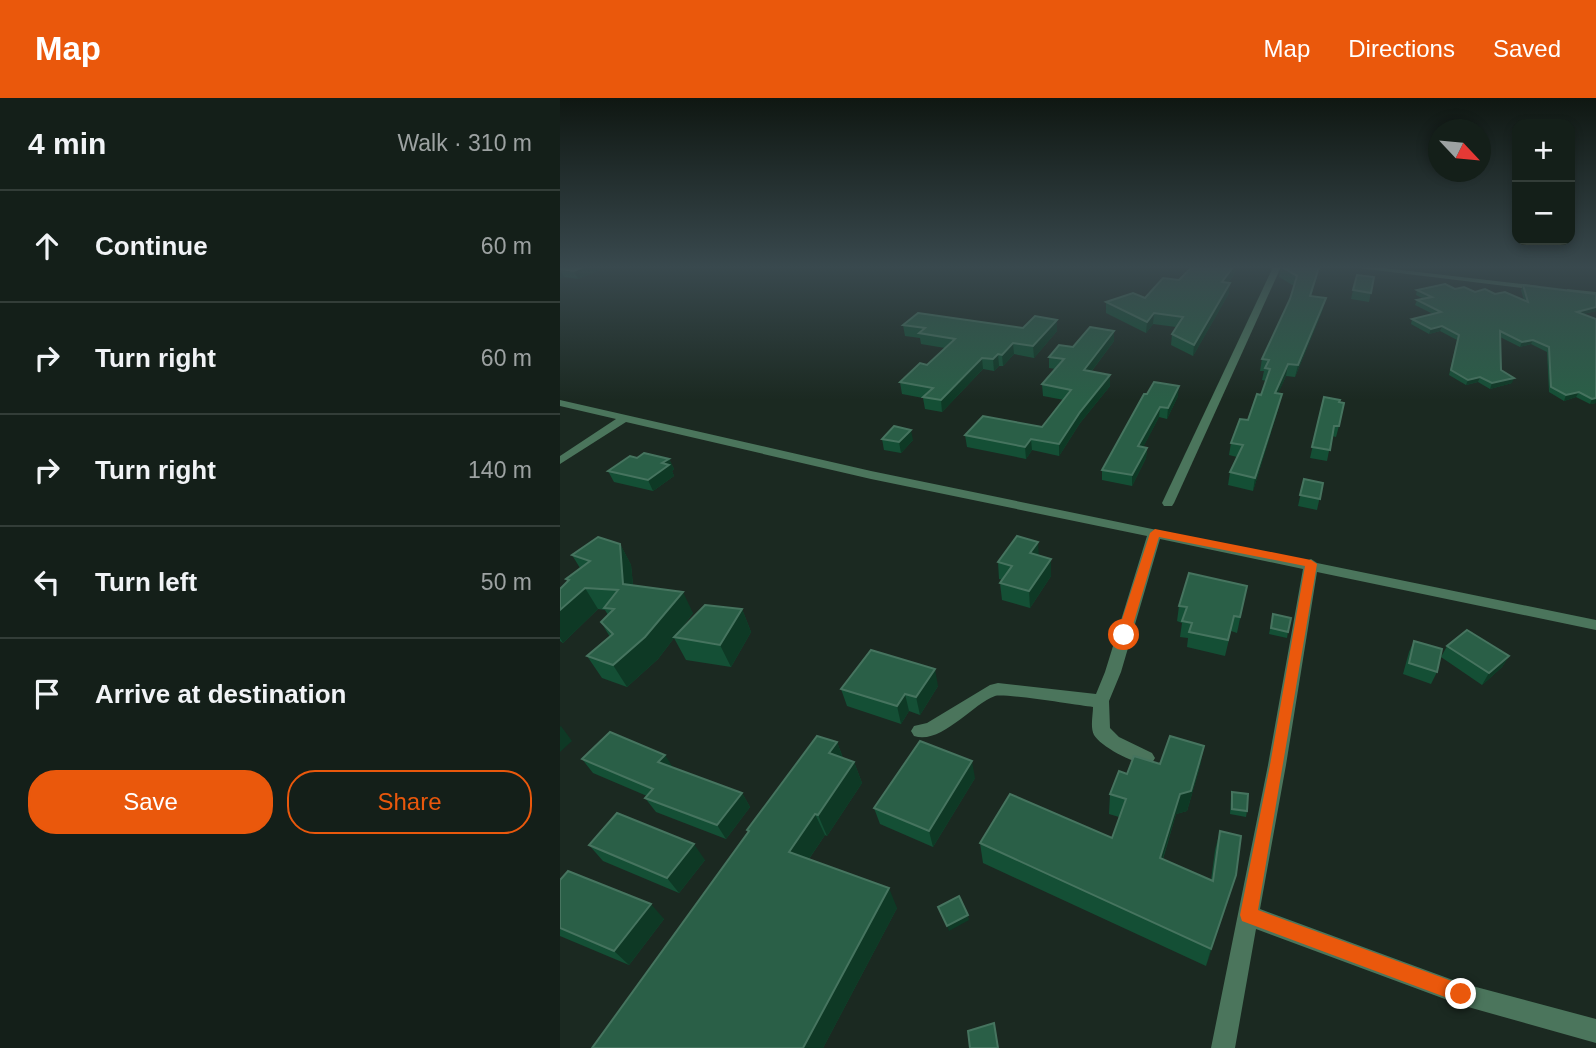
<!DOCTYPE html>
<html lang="en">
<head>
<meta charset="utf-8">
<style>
	:root { --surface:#141f19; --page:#212c26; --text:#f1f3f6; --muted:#9da2a2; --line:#333d38; --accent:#ea580c }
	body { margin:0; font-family:Arial,sans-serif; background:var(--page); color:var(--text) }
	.controls { position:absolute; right:21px; top:21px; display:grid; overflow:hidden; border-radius:14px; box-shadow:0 4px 10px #0003 }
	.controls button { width:63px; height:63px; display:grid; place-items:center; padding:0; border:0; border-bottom:2px solid var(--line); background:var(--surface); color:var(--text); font:35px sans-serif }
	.compass { position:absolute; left:868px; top:21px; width:63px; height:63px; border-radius:50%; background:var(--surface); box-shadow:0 4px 10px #0003; rotate:116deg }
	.stop { position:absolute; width:21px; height:21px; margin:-16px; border:5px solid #ea580c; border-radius:50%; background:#fff }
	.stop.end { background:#ea580c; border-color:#fff; box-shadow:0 2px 7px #0008 }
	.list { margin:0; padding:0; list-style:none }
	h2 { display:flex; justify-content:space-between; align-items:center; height:91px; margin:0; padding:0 28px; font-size:30px }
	h2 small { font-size:23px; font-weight:400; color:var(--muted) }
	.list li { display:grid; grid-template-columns:46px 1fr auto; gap:21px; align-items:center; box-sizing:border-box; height:112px; padding:0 28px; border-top:2px solid var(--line) }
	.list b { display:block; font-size:26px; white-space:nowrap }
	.list em { font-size:23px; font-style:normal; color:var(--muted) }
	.actions { display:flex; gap:14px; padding:21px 28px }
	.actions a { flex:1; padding:16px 0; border:2px solid var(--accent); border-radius:28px; text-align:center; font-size:24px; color:var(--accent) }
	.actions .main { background:var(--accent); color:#fff }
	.icon { flex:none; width:38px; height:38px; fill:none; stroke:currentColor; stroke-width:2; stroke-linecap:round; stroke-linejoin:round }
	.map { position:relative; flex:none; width:1036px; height:950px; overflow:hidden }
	header { display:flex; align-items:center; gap:42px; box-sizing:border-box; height:98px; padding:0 35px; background:var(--accent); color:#fff }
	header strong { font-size:33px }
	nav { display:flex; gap:38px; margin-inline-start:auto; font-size:24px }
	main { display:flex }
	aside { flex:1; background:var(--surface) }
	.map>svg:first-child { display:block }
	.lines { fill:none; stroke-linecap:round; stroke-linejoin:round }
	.minor { fill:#4b755c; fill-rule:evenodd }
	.secondary { fill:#5da37b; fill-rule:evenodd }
	.wall { fill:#144f35 }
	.shaded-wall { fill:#0e3925 }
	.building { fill:#2a5f47; stroke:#46745f; stroke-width:2 }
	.route { fill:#ea580c }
</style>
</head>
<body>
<header>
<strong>Map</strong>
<nav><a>Map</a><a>Directions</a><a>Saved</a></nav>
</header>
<main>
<aside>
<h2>4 min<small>Walk · 310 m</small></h2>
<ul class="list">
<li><svg class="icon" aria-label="ahead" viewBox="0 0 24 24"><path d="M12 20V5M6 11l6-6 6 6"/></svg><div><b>Continue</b></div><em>60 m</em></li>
<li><svg class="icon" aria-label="right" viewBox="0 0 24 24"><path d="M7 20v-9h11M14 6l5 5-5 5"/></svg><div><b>Turn right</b></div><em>60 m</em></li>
<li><svg class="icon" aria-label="right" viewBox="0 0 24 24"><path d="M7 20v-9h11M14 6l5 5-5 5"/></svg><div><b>Turn right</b></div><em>140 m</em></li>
<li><svg class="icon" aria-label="left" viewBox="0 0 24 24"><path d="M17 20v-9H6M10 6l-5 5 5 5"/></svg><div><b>Turn left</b></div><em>50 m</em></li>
<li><svg class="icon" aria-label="arrive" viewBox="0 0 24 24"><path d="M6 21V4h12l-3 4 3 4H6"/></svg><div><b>Arrive at destination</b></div></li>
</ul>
<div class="actions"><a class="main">Save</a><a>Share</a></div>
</aside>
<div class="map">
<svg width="1036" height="950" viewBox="0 0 1036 950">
	<rect width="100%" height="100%" fill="#1b2921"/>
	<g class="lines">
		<g class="minor">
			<path d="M713,169h8l-107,236 -2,3h-8l-2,-3z"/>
			<path d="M790,169h25l164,19 4,2 -4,2z"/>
			<path d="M1007,191l29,3v4l-26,-3h-3z"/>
			<path d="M0,302l311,71 436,90 4,-2 6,4 279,57v10l-279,-58 -31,193 -26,144 201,74 135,36v24l-135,-38 -205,-76 -21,119h-24l57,-283 35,-196 -143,-30 -39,133 -12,29 1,27 9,9 33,16 3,5 -3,5c-12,5 -51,-16 -58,-28 -4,-8 -1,-20 -1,-28 -16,-2 -89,-14 -98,-11 -24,9 -54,49 -81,40l-3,-5 3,-5 13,-3 63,-38 8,-2 98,11 9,-22 42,-136 -276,-57 -245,-57 -66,42v-8l56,-37 -56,-13z"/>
		</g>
		<path class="secondary" d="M1031,169h5v3z"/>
	</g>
	<g class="wall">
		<path d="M0,169h46l-28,12 -14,-2 -4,2z"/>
		<path d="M721,169l36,10 -6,20 12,12 -28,68 -9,-1 -8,17 1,13 -26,85 -25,-6 2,-13 7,-15 -8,-2 2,-12 17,-23 13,-25 5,-14 -4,-1 2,-9h-4l2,-12 28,-60 4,-13 -15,-9z"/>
		<path d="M675,175l-7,10 1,10 -36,63 -22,-11 1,-11 4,-7 -23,-3 -7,9 -40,-20v-11l39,-4 34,-18z"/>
		<path d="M814,179l-5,25 -18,-3 2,-9z"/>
		<path d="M963,187l73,9v17l-13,3 13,89 -6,1 -14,-7 -12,4 -15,-9 -2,-40 -16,-8 -11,3 -20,-10 1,33 11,13 -22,6 -12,-7 -12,3 -17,-10 8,-35 -17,-9 -11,3 -18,-10 1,-5 21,-5 -18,-9 2,-5 7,-1 -8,-4 1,-5 38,-1 40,5 29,6 -3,-10z"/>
		<path d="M497,222v11l-23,27 -20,-4 -11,12h-4l-5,5 -11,-2 -41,43 -17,-3 -2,-11 -21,-4 -2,-12 27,-17 18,-17 -24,-4 -1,-6 -15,-2 -2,-11 120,3z"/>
		<path d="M554,233v10l-23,31 19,3v11l-30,37 -21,33 -27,-6 -6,9 -59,-12 -2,-12 77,-8 22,-27 -21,-4 -1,-12 14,-15 -7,-1v-11z"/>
		<path d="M584,296l34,2 -11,23 -8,-2 -16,30 4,1 -1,10 -14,28 -30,-6v-10z"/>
		<path d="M764,299l15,29 -3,11 -4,-1 -5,25 -17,-3z"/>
		<path d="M322,341l31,1 -12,13 -17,-3z"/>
		<path d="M77,360l32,1 5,10 -2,2 2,5 -21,15 -39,-9 -6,-11z"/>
		<path d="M744,381l19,4 -6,27 -19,-4z"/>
		<path d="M60,446l11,21 2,20 60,28 -15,20 64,-24 9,23 -20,35 -45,-7 -12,-22 -16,21 -31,28 -25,-9 -15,-22 23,-19 -9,-15 7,-7 -3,-5 -7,-1 -35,34 -3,-2v-52l8,-7 -2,-3 14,-11 -8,-13z"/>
		<path d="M479,457l12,21 -21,32 -28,-8 -2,-17 2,-3 -3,-1 -1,-17z"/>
		<path d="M687,488l-10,47 -6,-2 -6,25 -38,-9 1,-9 -8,-1 2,-14 -5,-2 2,-15z"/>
		<path d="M713,516l15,18 -1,6 -18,-4z"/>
		<path d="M854,543l23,31 -6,12 -28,-10 6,-22z"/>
		<path d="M887,548l62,10 -7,11 -20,18 -41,-28z"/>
		<path d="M378,588l-18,29 -11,-4 -8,13 -54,-18 -6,-17z"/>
		<path d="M277,644l6,16 11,4 8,21 -35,53 -2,-1 -16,24 88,49 -74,140h-231l156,-216 -1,-2z"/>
		<path d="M644,648l-4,20 -13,45 -11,3 -13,45 48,21 4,-30 5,-19 10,63 -24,72 -223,-103 -3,-20 132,-5 7,-21 -10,-3 1,-20 17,-20 33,-10z"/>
		<path d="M22,661l91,9 69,25 8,14 -24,32 -70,-27 -11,-14 2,-2 -54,-23z"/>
		<path d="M415,680l-42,69 -53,-23 -6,-16z"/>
		<path d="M672,694l15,19 -1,6 -16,-3 1,-17z"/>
		<path d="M29,747l116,15 -26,33 -76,-32z"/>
		<path d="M0,782l104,39 -35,46 -69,-29z"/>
	</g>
	<g class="shaded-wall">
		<path d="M23,169h23l-28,12 -4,-8z"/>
		<path d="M673,169h3l-1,6 -14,19 1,-10z"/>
		<path d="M0,171l4,8 -4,2z"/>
		<path d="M670,185l-1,10 -36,63 1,-11z"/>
		<path d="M766,200l-3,11 -28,68 3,-12z"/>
		<path d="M1036,209v4l-22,5 3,-4z"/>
		<path d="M594,215l-1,11 -7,9 1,-11z"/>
		<path d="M497,222v11l-23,27 -1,-12z"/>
		<path d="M882,228l-2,5 -11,3 2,-5z"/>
		<path d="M554,233v10l-30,40v-11z"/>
		<path d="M973,242l-2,4 -11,3 2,-5z"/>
		<path d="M453,245l1,11 -11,12 -1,-11z"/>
		<path d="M438,256l1,12 -5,5 -1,-12z"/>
		<path d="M422,260l1,11 -41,43 -1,-12z"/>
		<path d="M728,266l-2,12 -13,29 2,-12z"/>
		<path d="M550,277v11l-30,37 -21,33v-12l21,-32z"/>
		<path d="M920,279l-2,5 -12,3 2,-5z"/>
		<path d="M954,280l-2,5 -22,6 2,-6z"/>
		<path d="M619,288l-1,10 -11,23 1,-11z"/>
		<path d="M1019,294l-3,5 -12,4 2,-6z"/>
		<path d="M722,296l-3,12 -26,85 2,-13z"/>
		<path d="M1036,300v5l-6,1 2,-5z"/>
		<path d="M600,309l-1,10 -21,40v-11z"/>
		<path d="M351,332l2,10 -12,13 -2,-11z"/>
		<path d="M471,341l1,11 -6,9 -1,-12z"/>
		<path d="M587,350l-1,10 -14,28v-11z"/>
		<path d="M109,361l5,10 -2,2 2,5 -21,15 -5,-11 14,-17z"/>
		<path d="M478,444l1,17 -9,-6z"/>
		<path d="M60,446l11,21 4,40 -12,-21z"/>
		<path d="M491,461v17l-21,32 -1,-17z"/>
		<path d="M25,490l13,21 -35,34 -3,-5v-28z"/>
		<path d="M123,494l10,21 -35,46 -31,28 -14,-22z"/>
		<path d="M182,511l9,23 -20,35 -11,-22z"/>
		<path d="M949,558l-7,11 -20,18 7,-12z"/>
		<path d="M375,571l3,17 -18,29 -4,-18z"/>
		<path d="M345,596l4,17 -8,13 -4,-18z"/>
		<path d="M1,628l11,15 -12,11v-25z"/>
		<path d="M277,644l8,22 -16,-11z"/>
		<path d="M644,648l-4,20 -13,45 -11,3 -19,63 3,-19 20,-64z"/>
		<path d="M105,657l9,14 -16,-7z"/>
		<path d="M412,663l3,17 -42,69 -4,-16z"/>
		<path d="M294,664l8,21 -35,53 -9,-21z"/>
		<path d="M182,695l8,14 -24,32 -9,-14z"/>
		<path d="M255,716l10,21 -25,37 -11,-20z"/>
		<path d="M134,746l11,16 -26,33 -12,-15z"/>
		<path d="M676,777l-6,19 -24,72 5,-17z"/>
		<path d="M329,790l8,20 -74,140h-20z"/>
		<path d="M91,806l13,15 -35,46 -15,-14z"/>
		<path d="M408,817l1,5 -20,11 -2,-5z"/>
	</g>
	<g class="building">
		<path d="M0,169h23l-9,4 -14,-2z"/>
		<path d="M632,169h41l-11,15 8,1 -36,62 -22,-11 11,-17 -29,-4 -7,9 -41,-20 27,-9 12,5 18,-20 16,2z"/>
		<path d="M722,169h37l-9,29 16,2 -28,67 -10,-1 -13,29 7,1 -27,84 -25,-6 13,-27 -12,-2 9,-24 8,1 9,-26 4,1 9,-26 -5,-1 4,-8 -7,-1 28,-60 7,-23z"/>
		<path d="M797,177l17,2 -3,16 -18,-3z"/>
		<path d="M885,186l10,5 9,-2 11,5 10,-3 10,5 10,-2 23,10 -5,-17 73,9v13l-19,5 19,7v79l-4,1 -13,-7 -13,3 -15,-8 -2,-40 -16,-7 -11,2 -22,-11 1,39 13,8 -22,5 -12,-6 -12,3 -17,-10 8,-35 -17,-9 -11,3 -19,-10 29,-7 -24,-12 15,-3 -15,-7z"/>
		<path d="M358,215l105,15 12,-12 22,4 -24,26 -20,-3 -11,12 -4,-1 -5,5 -11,-1 -41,42 -18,-3 10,-9 -33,-6 20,-19 7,2 28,-26 -36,-6 6,-5 -22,-3z"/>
		<path d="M530,229l24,4 -30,39 26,5 -30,37 -21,32 -28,-5 -6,8 -60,-12 18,-19 59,11 29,-37 -29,-6 22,-25 -15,-2 10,-12 14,2z"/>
		<path d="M594,284l25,4 -11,22 -8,-1 -22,39 9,2 -15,27 -30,-5 42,-76h3z"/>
		<path d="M764,299l16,3 -1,2 5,1 -5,23h-5l-4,24 -18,-3z"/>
		<path d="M334,328l17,4 -12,12 -17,-3z"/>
		<path d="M84,355l25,6 -7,4 7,2 -21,15 -40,-9 22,-15 7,2z"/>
		<path d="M744,381l19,4 -3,16 -20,-4z"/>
		<path d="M457,438l21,6 -8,11 21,6 -22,32 -29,-8 12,-17 -14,-4z"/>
		<path d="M38,439l22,7 3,40 60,8 -38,45 -32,28 -26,-9 26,-22 -12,-12 13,-13 -10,-1 14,-18 -33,-2 -25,22v-21l9,-9 -3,-1 24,-18 -18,-6z"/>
		<path d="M629,475l58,13 -7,31 -6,-1 -6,24 -39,-8 3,-9 -10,-2 5,-14 -8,-1z"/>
		<path d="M145,507l37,4 -22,36 -46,-8z"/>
		<path d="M713,516l18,4 -3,14 -17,-4z"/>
		<path d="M907,532l42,26 -20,17 -42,-27z"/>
		<path d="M854,543l28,8 -5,23 -28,-9z"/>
		<path d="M311,552l64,19 -19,28 -11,-3 -8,12 -56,-17z"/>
		<path d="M50,634l55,23 -7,7 84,31 -25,32 -72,-27 8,-9 -71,-30z"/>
		<path d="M257,638l20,6 -8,11 25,9 -36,53 -3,-1 -26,38 100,36 -86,160h-211l157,-217 -2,-1z"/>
		<path d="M610,638l34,10 -13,45 -11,3 -20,64 53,23 7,-50 21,5 -5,39 -25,74 -231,-106 30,-49 102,44 14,-39 -16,-5 9,-23 8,3 7,-18 26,8z"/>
		<path d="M360,643l52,20 -43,70 -55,-23z"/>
		<path d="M672,694l16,2 -1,17 -15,-2z"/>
		<path d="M57,715l77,31 -27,34 -78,-33z"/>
		<path d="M8,773l83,33 -37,47 -54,-23v-48z"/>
		<path d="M399,798l9,19 -21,11 -9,-19z"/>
		<path d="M434,925l4,25h-28l-2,-17z"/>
	</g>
	<linearGradient id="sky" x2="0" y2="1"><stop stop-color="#0f1712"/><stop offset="0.56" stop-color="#39494e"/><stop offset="1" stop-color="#39494e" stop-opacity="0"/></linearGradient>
	<rect width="1036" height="302" fill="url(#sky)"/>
	<path class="route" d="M595,431l156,31 6,4 -59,346 210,77 3,7 -3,6 -7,3 -219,-82 -2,-6 30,-150 35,-199 -146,-29 -29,98 -6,5 -5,-2 -2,-3 33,-102z"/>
</svg>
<div class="controls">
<button>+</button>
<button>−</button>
</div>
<svg class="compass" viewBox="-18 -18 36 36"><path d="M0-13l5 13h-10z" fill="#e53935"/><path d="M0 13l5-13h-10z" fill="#9da2a2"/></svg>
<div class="stop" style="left:564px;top:537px"></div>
<div class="stop end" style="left:901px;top:896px"></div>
</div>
</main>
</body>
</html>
